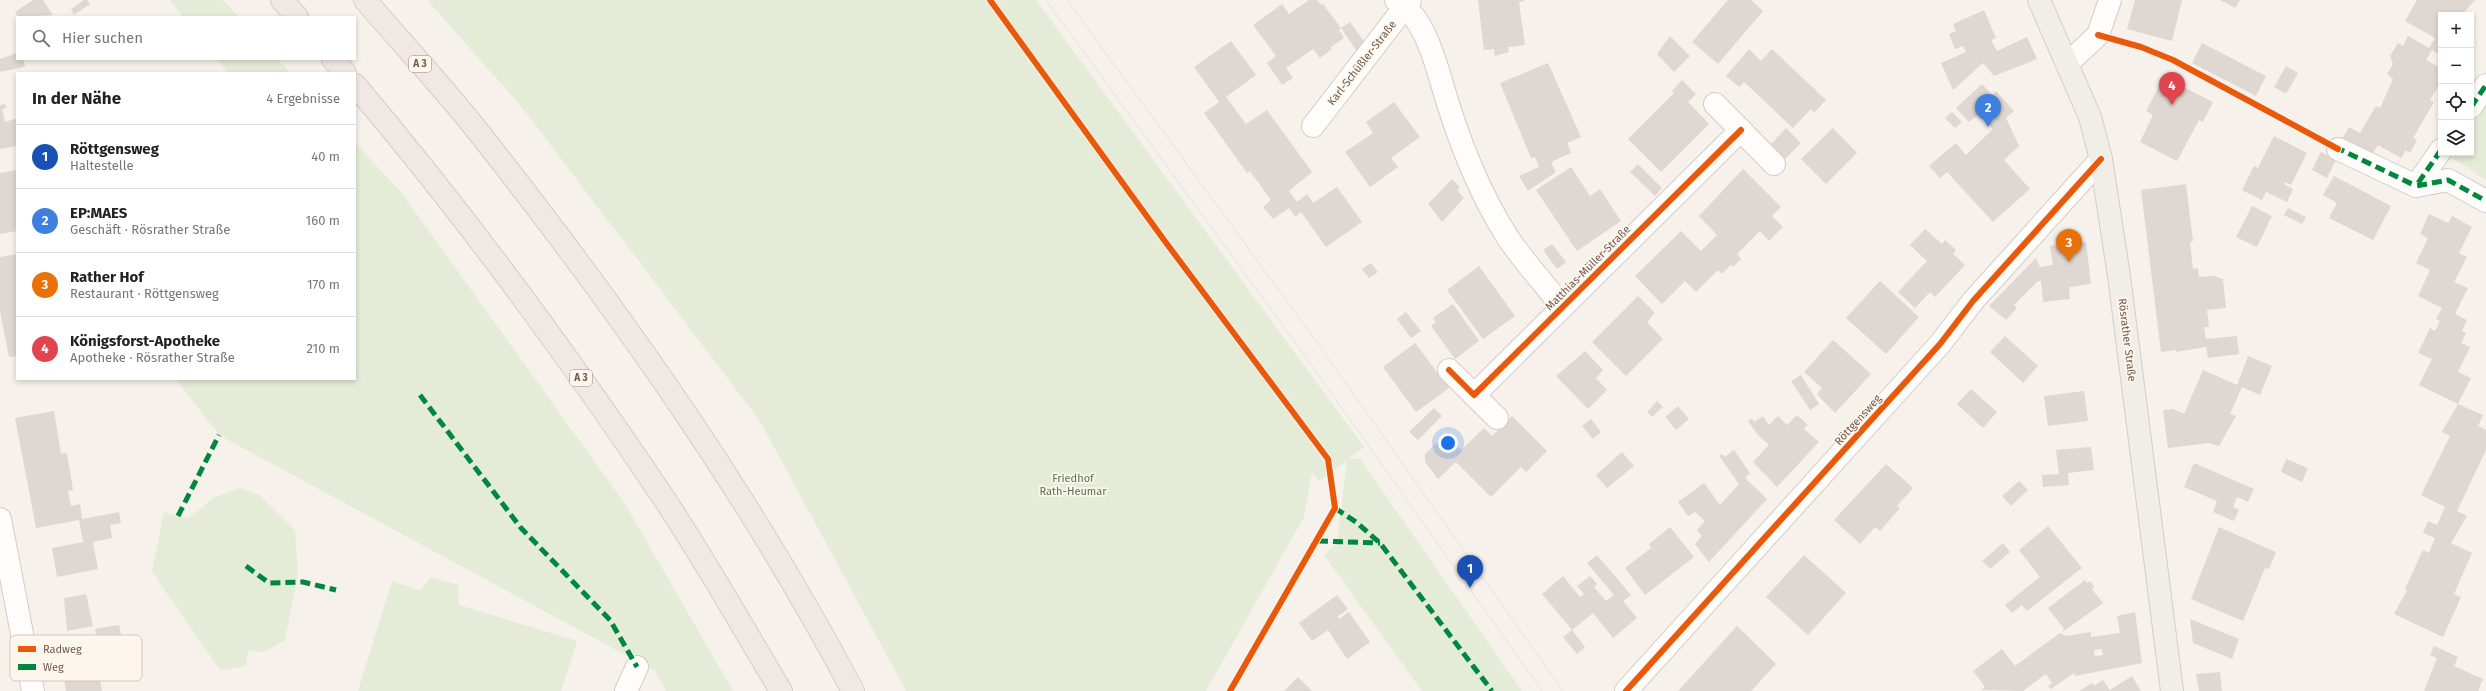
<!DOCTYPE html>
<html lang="de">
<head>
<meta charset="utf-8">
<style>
	:root { --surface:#fff; --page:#f6f6f6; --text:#222; --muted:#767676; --line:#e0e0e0; --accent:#b45309 }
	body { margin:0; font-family:"Fira Sans",sans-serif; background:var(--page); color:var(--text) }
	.controls { position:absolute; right:12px; top:12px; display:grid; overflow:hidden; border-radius:0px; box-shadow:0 2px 6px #0003 }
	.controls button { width:36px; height:36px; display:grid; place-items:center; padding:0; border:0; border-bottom:1px solid var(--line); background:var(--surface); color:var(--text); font:20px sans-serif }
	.you { position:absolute; left:1448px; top:443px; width:14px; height:14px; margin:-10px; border:3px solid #fff; border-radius:50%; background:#1a73e8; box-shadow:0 0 0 6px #1a73e833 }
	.badge { display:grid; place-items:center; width:26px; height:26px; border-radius:50%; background:var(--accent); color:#fff; font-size:13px; font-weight:700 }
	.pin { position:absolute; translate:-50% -33px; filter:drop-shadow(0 1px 2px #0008) }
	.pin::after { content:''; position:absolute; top:21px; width:14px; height:12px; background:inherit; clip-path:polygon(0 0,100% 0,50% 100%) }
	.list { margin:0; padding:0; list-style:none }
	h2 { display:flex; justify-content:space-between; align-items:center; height:52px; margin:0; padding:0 16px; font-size:17px }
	h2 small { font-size:13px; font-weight:400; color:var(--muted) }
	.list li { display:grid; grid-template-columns:26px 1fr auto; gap:12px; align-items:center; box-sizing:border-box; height:64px; padding:0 16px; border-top:1px solid var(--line) }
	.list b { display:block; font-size:15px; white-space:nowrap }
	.list p { margin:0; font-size:13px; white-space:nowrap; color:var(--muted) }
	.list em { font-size:13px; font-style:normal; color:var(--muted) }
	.icon { flex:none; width:22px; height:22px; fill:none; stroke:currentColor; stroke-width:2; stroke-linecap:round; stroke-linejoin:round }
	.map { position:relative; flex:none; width:2486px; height:691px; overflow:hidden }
	.search { position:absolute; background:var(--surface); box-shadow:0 2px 6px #0003; left:16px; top:16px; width:340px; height:44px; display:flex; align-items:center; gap:10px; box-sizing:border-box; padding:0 14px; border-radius:0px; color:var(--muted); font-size:15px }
	.panel { position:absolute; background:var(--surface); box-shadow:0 2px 6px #0003; left:16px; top:72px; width:340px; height:308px; border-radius:0px }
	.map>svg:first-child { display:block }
	.green { fill:#e4ebd7 }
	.building { fill:#dfd7d1; fill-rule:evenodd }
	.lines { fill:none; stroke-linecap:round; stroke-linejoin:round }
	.minor-casing { stroke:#d3cdc6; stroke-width:24 }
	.major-casing { stroke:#d4ccc7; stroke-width:24 }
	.highway-casing { stroke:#d4ccc7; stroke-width:24 }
	.minor { stroke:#fefdfc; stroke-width:22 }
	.major { stroke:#f1ede7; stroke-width:22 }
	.highway { stroke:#f0e8e5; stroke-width:22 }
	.tram { stroke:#e4e3e4; stroke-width:1 }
	.quiet { stroke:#00873e; stroke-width:5; stroke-dasharray:10 5; stroke-linecap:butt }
	.cycleway-casing { stroke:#fdf6ed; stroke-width:8 }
	.cycleway { stroke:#e8590c; stroke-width:6 }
	.labels { text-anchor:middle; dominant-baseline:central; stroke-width:3.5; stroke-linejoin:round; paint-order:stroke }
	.shield { fill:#fdf6ed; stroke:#9b897e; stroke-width:1 }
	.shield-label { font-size:10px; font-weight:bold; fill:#715a4e }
	.street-label { font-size:11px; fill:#715a4e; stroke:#fdf6ed }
	.park-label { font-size:11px; fill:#567648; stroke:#fdf6ed }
	.key { fill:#fdf6ed; stroke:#d3c7bd; stroke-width:1 }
	.key-label { font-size:11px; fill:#715a4e }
</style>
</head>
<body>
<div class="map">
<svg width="2486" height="691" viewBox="0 0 2486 691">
	<rect width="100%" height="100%" fill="#f6f1eb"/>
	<g class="green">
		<path d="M170,0h53l16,17h-56z"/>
		<path d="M427,0h609l328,447 -16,12h12l162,232h-100l-98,-136 13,-12 10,-83 -28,21 -7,-9 -8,45 -98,174h-300l-146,-270 -239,-315z"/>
		<path d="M217,59h60l13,14h-62z"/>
		<path d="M2486,99v81l-35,-23 2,-4h18v-29z"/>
		<path d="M355,143l45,48 225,313 108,187h-67l-11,-20 -436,-236 -43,-56h179z"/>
		<path d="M240,488l19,7 36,35 3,43 -13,67 -21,12 -16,-2 -2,16 -26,4 -68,-98 12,-60 24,7 25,-21z"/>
		<path d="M431,577l27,8 1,20 118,36 -16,50h-203l34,-110 28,10z"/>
	</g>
	<g class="building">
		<path d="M33,0h10l10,15 -35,2 -3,-5z"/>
		<path d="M84,0h3l3,4 -16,11 -3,-6z"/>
		<path d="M1309,0h8l4,5 2,-1 18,24 9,-6 16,22 -10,6 -15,-22 -2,2 5,8 -13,9 1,2 -12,9 -7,-9 -27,19 7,10 -11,7 -15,-22 9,-7 -23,-31 29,-21 7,10z"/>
		<path d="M1478,0h47l-6,3 6,42 -17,2 1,5 -14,4 -1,-7 -10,1z"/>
		<path d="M1728,0h23l12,11 -45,53 -26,-22z"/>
		<path d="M2135,0h47l-10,41 -45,-12z"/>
		<path d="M2220,0h20l-5,8z"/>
		<path d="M2417,0h58l-10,11 6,4h-30v40l-9,-5 -6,10 15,8v18l-3,1 -8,13 4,2 -21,36 4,2 -7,13 -4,-3 -5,8 -23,-13 -7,11 -29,-17 7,-12 11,6 16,-27 4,2 13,-29 -6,-5 6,-10 -3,-8 8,-13 5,3 5,-10 21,12 6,-10 -30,-17z"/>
		<path d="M1984,10l12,28 -5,2 6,11 30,-14 10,22 -43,17 -11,-13 -30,27 -12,-27 25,-11 -3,-6 -8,3 -6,-15 7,-3 -3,-7z"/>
		<path d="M1670,36l20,20 -16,16 -17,-18z"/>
		<path d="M1231,41l25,34 -30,22 20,27 21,-14 45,62 -23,19 8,11 10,-8 6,9 24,-16 25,35 -36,25 -25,-35 -6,5 -6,-9 -16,11 -10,-12 8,-7 -21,-29 -3,2 -43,-60 15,-11 -25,-35z"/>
		<path d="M2202,43l64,33 -10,20 -64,-33z"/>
		<path d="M1749,49l12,12 11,-12 54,51 -12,13 -3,-4 -18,19 -49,-46 -5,5 -13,-11z"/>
		<path d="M17,53v6h6l2,8 -25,5v-13z"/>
		<path d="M1548,63l33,74 -14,6 4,10 -20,9 5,10 -28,19 -9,-15 20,-9 -4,-10 -4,1 -31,-75z"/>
		<path d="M2286,66l12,7 -12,21 -12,-7z"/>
		<path d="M2164,77l49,25 -10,20 -4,-2 -22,41 -37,-19 13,-27 -7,-4z"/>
		<path d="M1682,80l14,14 -8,8 21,22 -48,48 -33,-33 46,-46 -2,-2z"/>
		<path d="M1982,84l10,11 4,-4 18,20 -8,7 13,28 -15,14 26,29 -37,33 -46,-50 -7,6 -11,-12 27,-23 10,12 27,-26 -14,-15 -10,8 -13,-14z"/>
		<path d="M1394,102l26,35 -29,21 7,9 -28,20 -25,-35 28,-19 -7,-11z"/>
		<path d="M5,104l1,4 -4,1 3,13 12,-4v28l-17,3v-44z"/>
		<path d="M1952,112l10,10 -7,6 -10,-10z"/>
		<path d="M1786,128l15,15 -17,17 -14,-15z"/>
		<path d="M1833,128l24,25 -31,31 -25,-25z"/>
		<path d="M2274,136l33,17 -16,32 -7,-3v2l9,5 -6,13 -21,-10 -4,8 -20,-10 12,-24 4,2z"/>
		<path d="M2321,152l15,8 -9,18 -15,-8z"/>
		<path d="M1638,164l24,24 -7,8 -25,-24z"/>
		<path d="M1571,167l19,29 10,-7 21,32 -44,30 -41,-61z"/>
		<path d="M1743,169l38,38 -9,9 11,11 -14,14 -9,-10 -23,23 4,5 -8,8 -2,-2 -9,9 -4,-4 -22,22 -11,-11 -23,23 -27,-28 46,-45 20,20 16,-16 -18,-19z"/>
		<path d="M17,170v61l-17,3v-61z"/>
		<path d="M2334,176l57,30 -18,34 -44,-22 8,-15 -14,-8z"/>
		<path d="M1452,179l8,8 -3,3 7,8 -22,24 -14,-18z"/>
		<path d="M2186,184l7,57 -3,1 3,27 5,-1 1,9 15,-1 9,3 3,29 -19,2 2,17h-5l2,12 31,-3 2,18 -31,4 -2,-11 -30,5v-2l-15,2 -20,-162z"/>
		<path d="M2252,206l20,10 -15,31 -21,-10z"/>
		<path d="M2288,208l18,9 -4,7 -18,-9z"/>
		<path d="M2429,214l19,9 4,-7 20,11 -13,26 8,4 -13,25 14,6 -13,26 12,6 -5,11 4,2 -5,10 9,4 -12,25 13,6 -13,26 -39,-19 13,-26 -14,-6 12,-25 5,3 5,-10 -4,-2 6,-11 -24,-12 12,-26 -14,-7 12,-25 -8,-4z"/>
		<path d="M1925,229l17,15 3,-4 11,10 -3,4 12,11 -30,32 -5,-5 -15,16 -17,-16 29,-31 -17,-16z"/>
		<path d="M2086,242l5,42 -22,3 1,12 -27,3 -2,-21h-3l-24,24 3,3 -11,12 -17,-14 47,-48 4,9 13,-2 -3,-19z"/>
		<path d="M1552,244l14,18 -9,7 -14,-19z"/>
		<path d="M17,254v102l-8,1 -9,-46v-54z"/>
		<path d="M1371,263l7,9 -9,6 -7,-9z"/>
		<path d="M1479,266l36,50 -32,23 -36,-49z"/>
		<path d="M1880,281l39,36 -33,37 -40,-36z"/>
		<path d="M1638,296l17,17 -8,9 16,17 -37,37 -34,-34z"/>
		<path d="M1453,304l26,37 -24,18 -24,-33 5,-4 -3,-4z"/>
		<path d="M1406,312l15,19 -10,7 -14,-19z"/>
		<path d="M2005,336l33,30 -15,17 -33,-31z"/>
		<path d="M1833,340l38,34 -36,39 -18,-19 5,-6 -18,-16z"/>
		<path d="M1415,343l34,45 -33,24 -33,-45z"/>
		<path d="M1585,351l18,19 -7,8 11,12 -19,19 -32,-33z"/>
		<path d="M2248,356l24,10 -12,29 -18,-8 -12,27 6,2 -17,30 -10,-3 -41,5 -5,-38 10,-1 11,5 19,-44 34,15z"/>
		<path d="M1801,375l18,29 -9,6 -19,-29z"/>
		<path d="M1971,389l26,23 -14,16 -26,-24z"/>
		<path d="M2084,391l4,30 -40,5 -4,-30z"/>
		<path d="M1657,401l6,6 -11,10 -5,-5z"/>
		<path d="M2458,404l25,11 -5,11 8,4v20l-29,61 10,5 -16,27 21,10 -18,41 7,3 -18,40 -49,-23 13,-24 -2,-1 18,-39 6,3 6,-15 -12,-5 5,-12 9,4 8,-18 -24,-12 29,-59 -8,-4z"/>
		<path d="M1678,406l11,13 -13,11 -11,-13z"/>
		<path d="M1434,408l8,8 -24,24 -9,-8z"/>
		<path d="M54,411l7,43 6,-1 6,37 -5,1 3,15 9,-2 2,15 37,-7 2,11 -11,2 2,13 -19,4 5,27 -41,8 -5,-29 31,-6 -4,-22 -43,8 -21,-110z"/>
		<path d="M1797,415l11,10 -4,4 15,13 -42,45 -24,-25 16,-17 -12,-11 -9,-13 4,-3 2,4 9,-6 6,9 9,-9 9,9z"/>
		<path d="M1512,416l35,35 -21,21 -5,-5 -30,30 -35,-35 -18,17 -13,-17v-8l21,-20 15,16 23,-22 8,8z"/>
		<path d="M1591,419l10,13 -8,7 -11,-13z"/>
		<path d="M2091,447l3,23 -26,3 1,12 -26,2 -1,-12 17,-1 -3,-24z"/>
		<path d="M1734,450l16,23 -5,5 22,21 -58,63 -14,-18 7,-8 -5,-6 8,-9 -10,-9 -7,4 -10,-14 26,-19 16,22 19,-21 -20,-28 3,-2 3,3z"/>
		<path d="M1622,452l12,14 -27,22 -11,-13z"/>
		<path d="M2286,459l22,9 -6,14 -21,-10z"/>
		<path d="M2194,463l60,26 -6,13 -11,-5 -4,10 6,3 -5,11 -21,-9 4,-11 -33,-14z"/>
		<path d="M1886,464l27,24 -16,18 3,2 -20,23 -5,-4 -15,17 -26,-24z"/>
		<path d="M2019,481l9,9 -17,16 -9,-10z"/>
		<path d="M2048,526l34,42 -55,43 -5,-6 -10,8 -7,-8 35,-28 -21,-27z"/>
		<path d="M1670,527l24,30 -49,38 -20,-27 26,-20 -2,-4z"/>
		<path d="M2219,527l57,25 -7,17 -4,-1 -22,53 -52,-22z"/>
		<path d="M2003,543l7,9 -20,17 -8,-8z"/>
		<path d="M1597,555l34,40 -8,6 14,17 -24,20 -20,-25 -21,17 13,17 -8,7 -14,-17 9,-7 -30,-36 21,-18 17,21 4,-3 -7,-8 13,-10 7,8 -3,3 12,14 8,-6 -27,-32z"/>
		<path d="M1804,555l42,38 -38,42 -42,-38z"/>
		<path d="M2085,580l2,3 3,-2 4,6 -2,2 11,14 -42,30 3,-4 -16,-21z"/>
		<path d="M86,594l7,32 -26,5 -3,-33z"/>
		<path d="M1337,595l11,14 -11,8 2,2 10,-7 21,30 -23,17 -19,-29 -16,11 -13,-18z"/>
		<path d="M2135,612l7,51 -67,13 -1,-3 -23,16 -3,-3 4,-3 -6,-9 -23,17 -42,-1 4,-3 -12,-16 29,-22 13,17 45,-33 6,3 25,-4v5l29,-4 -3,-17zM2102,649l1,6 -8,1 -1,-6z"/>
		<path d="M2190,619l49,20 -7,20 -39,-16z"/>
		<path d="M119,625l5,24 -24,5 -5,-25z"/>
		<path d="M1737,626l39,38 -25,27h-73z"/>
		<path d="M2434,646l24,11 -4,9 29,13 -5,12h-54l13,-33 -7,-3z"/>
		<path d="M95,655l1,3 7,-1 3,17 -7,1 3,16h-36l-5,-30z"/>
		<path d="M2220,672l2,19h-23l-3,-17z"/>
		<path d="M2132,676l9,15h-62l13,-8 2,3 9,-6 7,10z"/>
		<path d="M1298,677l14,14h-28z"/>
	</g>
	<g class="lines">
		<defs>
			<g id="minor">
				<path d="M1396,0c25,15 36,50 44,77 16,57 36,111 68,161 16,24 37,46 54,69"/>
				<path d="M2068,63l30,-28 12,-35"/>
				<path d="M1715,104l59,60"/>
				<path d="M2471,107l15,-22"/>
				<path d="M1313,126l97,-126"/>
				<path d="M2338,149l78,37"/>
				<path d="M2441,150l-25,36 32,-6 38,21"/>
				<path d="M1449,370l25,25 267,-265"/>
				<path d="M1474,395l23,23"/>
				<path d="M0,519l33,172"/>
				<path d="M626,691l11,-24"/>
				<path d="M1626,691l314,-347 33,-43 128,-142"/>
			</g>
			<path id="major" d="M2039,0l51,117 11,42 18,117 53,415"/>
			<g id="highway">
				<path d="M282,0l15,17"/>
				<path d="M365,0c37,43 76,85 111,129 140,177 272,363 377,562"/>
				<path d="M333,59l12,14"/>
				<path d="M355,85c111,131 212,269 308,412 42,63 79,129 118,194"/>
			</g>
		</defs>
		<use href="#minor" class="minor-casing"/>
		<use href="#major" class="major-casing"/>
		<use href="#highway" class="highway-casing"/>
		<use href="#minor" class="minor"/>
		<use href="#major" class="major"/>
		<use href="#highway" class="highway"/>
		<g class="tram">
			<path d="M1046,0l259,356 237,335"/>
			<path d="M1067,0l252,345 244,346"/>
		</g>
		<g class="quiet">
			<path d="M2471,107l15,-22"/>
			<path d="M2335,147l81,39"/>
			<path d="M2441,150l-25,36 32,-6 38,21"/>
			<path d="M420,395l101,133 89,92 27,47"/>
			<path d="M1335,508l21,14 24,21 112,148"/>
			<path d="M178,516l41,-81"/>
			<path d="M1318,541l62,2"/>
			<path d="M246,566l23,17 34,-1 33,8"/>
		</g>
		<defs>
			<g id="cycleway">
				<path d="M990,0l174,240 164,219 7,49 -105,183"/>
				<path d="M2098,35l43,12 32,13 165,89"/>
				<path d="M1449,370l25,25 267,-265"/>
				<path d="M1626,691l314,-347 33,-43 128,-142"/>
			</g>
		</defs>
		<use href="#cycleway" class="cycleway-casing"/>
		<use href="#cycleway" class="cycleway"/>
	</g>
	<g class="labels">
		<g class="shield">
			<rect x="409" y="56" width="22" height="16" rx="3"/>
			<rect x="570" y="370" width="22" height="16" rx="3"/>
		</g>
		<g class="shield-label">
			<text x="420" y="64">A 3</text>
			<text x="581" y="378">A 3</text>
		</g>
		<g class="street-label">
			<text transform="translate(1362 63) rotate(-52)">Karl-Schüßler-Straße</text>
			<text transform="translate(1588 268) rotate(-45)">Matthias-Müller-Straße</text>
			<text transform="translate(2127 340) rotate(83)">Rösrather Straße</text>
			<text transform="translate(1858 420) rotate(-48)">Röttgensweg</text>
		</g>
		<g class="park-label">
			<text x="1073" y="478">Friedhof<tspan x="1073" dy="13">Rath-Heumar</tspan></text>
		</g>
	</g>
	<rect x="10" y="635" width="132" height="46" rx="6" class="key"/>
	<rect x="18" y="646" width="18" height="6" fill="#e8590c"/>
	<rect x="18" y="664" width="18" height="6" fill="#00873e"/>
	<g class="key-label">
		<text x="43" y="653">Radweg</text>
		<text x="43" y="671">Weg</text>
	</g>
</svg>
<div class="controls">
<button>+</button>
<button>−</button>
<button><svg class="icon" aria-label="locate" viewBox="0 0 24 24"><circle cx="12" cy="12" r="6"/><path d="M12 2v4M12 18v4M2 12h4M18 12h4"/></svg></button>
<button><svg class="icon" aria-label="layers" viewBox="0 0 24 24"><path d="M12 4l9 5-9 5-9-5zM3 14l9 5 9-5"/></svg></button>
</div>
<div class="you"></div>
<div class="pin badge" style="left:1470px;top:588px;background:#1a4fb4">1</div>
<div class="pin badge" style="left:1988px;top:127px;background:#3f7fe0">2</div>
<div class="pin badge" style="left:2069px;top:262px;background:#e8710a">3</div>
<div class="pin badge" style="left:2172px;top:105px;background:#e0444e">4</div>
<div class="search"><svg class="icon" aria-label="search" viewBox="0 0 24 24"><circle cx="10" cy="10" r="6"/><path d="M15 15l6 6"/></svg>Hier suchen</div>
<section class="panel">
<h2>In der Nähe<small>4 Ergebnisse</small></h2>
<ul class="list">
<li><span class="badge" style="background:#1a4fb4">1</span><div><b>Röttgensweg</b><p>Haltestelle</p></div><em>40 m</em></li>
<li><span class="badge" style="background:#3f7fe0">2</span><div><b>EP:MAES</b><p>Geschäft · Rösrather Straße</p></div><em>160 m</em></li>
<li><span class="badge" style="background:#e8710a">3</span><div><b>Rather Hof</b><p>Restaurant · Röttgensweg</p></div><em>170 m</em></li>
<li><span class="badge" style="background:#e0444e">4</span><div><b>Königsforst-Apotheke</b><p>Apotheke · Rösrather Straße</p></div><em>210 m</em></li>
</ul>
</section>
</div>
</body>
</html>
